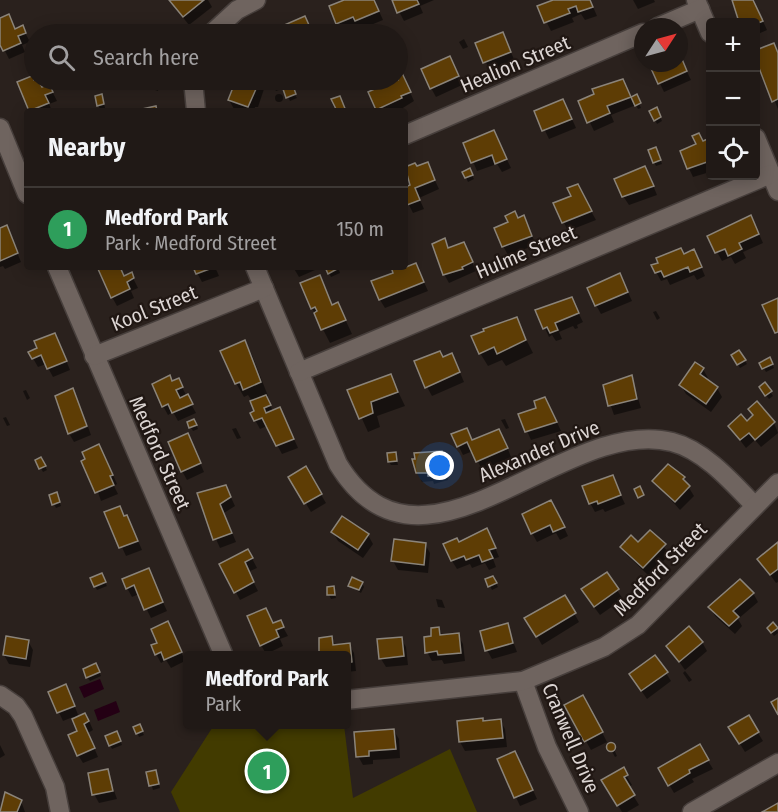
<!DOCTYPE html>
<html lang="en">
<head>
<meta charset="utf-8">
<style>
	:root { --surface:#201916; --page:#28221f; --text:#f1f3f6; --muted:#a2a0a1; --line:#3d3835; --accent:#56cec4 }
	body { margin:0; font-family:"Fira Sans Condensed",sans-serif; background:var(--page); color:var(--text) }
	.controls { position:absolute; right:18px; top:18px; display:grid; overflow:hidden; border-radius:6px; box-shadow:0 3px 15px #0003 }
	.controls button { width:54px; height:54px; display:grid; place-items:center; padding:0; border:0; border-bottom:2px solid var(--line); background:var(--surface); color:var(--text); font:30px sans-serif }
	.compass { position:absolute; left:634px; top:18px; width:54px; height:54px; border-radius:50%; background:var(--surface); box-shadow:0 3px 15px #0003; rotate:54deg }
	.you { position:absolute; left:440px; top:466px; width:21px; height:21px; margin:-15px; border:4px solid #fff; border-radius:50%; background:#1a73e8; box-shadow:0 0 0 9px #1a73e833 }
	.badge { display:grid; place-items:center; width:39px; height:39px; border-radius:50%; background:var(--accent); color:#fff; font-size:20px; font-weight:700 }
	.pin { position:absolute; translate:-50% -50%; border:3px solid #fff; box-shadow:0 2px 6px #0006 }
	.popup { position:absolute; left:183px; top:651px; width:168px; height:78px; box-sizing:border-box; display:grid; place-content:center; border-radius:6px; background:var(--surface); filter:drop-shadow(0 2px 4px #0005); font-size:20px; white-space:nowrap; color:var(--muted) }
	.popup b { font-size:22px; color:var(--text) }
	.popup::after { content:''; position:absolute; left:50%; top:100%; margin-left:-12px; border:12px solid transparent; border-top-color:var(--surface) }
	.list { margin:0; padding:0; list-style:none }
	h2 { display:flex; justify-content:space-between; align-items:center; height:78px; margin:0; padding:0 24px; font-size:26px }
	h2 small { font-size:20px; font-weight:400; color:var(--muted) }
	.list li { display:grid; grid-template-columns:39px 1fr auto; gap:18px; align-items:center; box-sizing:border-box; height:84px; padding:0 24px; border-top:2px solid var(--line) }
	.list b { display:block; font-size:22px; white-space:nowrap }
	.list p { margin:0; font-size:20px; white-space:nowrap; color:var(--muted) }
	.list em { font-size:20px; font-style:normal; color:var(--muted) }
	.icon { flex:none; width:33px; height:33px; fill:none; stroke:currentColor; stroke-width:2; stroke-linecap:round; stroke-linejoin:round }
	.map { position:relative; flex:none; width:778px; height:812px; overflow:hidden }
	.search { position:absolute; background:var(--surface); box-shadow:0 3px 15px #0003; left:24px; top:24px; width:384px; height:66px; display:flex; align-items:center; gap:15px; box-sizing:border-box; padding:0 21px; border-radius:33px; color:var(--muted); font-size:22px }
	.panel { position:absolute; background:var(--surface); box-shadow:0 3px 15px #0003; left:24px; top:108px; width:384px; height:162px; border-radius:6px }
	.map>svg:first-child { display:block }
	.green { fill:#423b00 }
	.water { fill:#240014 }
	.shadow { fill:#0007 }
	.building { fill:#5e3d05; stroke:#8b847a; stroke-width:1.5 }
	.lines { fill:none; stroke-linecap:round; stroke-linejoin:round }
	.street-casing { stroke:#473f3c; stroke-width:21 }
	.street { stroke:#6f645f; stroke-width:18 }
	.labels { text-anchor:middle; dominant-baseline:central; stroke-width:4.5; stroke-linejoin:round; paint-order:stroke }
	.street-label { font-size:20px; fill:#dcd5d3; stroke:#201713 }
</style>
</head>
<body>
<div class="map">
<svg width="778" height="812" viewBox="0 0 778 812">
	<rect width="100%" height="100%" fill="#2a211d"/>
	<path class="green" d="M214,725h130l9,73 97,-49 27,63h-297l-9,-20z"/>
	<g class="water">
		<path d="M100,679l4,10 -20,9 -5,-11z"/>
		<path d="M116,701l4,11 -22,9 -4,-11z"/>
	</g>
	<g class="shadow">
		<path d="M169,0h39l4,7 -23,18z"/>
		<path d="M350,0h24l9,20 -22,9 -2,-4 -17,7 -5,-9z"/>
		<path d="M393,0h41l-14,6 3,7 -19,8z"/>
		<path d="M559,0h31l7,16 -12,4 -4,-6 -9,4 2,4 -23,9 -12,-24z"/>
		<path d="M654,0l1,2 -17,7 -5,-9z"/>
		<path d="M733,0h20l14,30 -11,5v-13z"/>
		<path d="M305,18l9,16h-46z"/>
		<path d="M0,20l15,10 7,-3 8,15 -8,3 3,7 -16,7 -9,-18z"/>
		<path d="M502,34l13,27 -25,10 -13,-27z"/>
		<path d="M464,39l4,8 -5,2 -4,-7z"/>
		<path d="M773,45l5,8v56l-22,-53v-4z"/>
		<path d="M679,55l12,25 -27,12 -13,-27 28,-2z"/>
		<path d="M455,67l7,18 -26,12 -5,-9z"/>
		<path d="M402,75l12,26 -16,10h-20l-8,-18 9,-4 -2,-4 21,-5z"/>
		<path d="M34,76l8,13 7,-3 5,9 3,6 -8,3 3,7h-21l-12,-28z"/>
		<path d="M139,80h22l-3,11 -15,-5z"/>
		<path d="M237,80h30l-9,27h-3l-1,4 -20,-2 -5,-9z"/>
		<path d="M273,80l6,10 -3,1 -6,-10z"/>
		<path d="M280,80h4l13,18 -7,3z"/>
		<path d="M627,90l4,8 5,-2 5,12 -3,1 -2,-4 -25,10 3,7 -20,9 -14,-29z"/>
		<circle cx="279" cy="98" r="4"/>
		<path d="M103,100l2,8 -5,1 -2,-4z"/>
		<path d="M568,110l8,18 -27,11 -13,-27z"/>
		<path d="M658,113l4,8 -5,3 -2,-4z"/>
		<path d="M710,139v33l-17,5 -12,-25z"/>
		<path d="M498,141l13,27 -9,4 -5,-8 -20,7 -12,-28z"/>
		<path d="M658,153l4,11 -6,2 -2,-4z"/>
		<path d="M427,164l12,25 -20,9 5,11 -11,4 -8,-16v-9l6,-2 -6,-17z"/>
		<path d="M469,170l5,9 -6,3 -4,-9z"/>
		<path d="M649,176l8,19 -28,10 -6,-9z"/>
		<path d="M577,186l19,34 -28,11 -13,-27 17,-8z"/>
		<path d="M518,219l10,7 8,19 -28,10 -5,-9 7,-23z"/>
		<path d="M755,225l8,18 -20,9 3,6 -11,6 -4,-7 -9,4 -13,-24z"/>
		<path d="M6,226l15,36 -16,7 -2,-3 -3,1v-38z"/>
		<path d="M444,240l5,10 15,-6 12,27 -27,12 -5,-9z"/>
		<path d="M684,255l14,5 7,16 -8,4 -3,-5 -24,10 -3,-6 -6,2 -8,-15z"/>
		<path d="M416,265l12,26 -43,17 -5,-8 15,-27 -2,-6h6l2,4z"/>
		<path d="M107,267h12l5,10 7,-3 7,14 -7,3 3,7 -17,8 -5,-9z"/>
		<path d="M194,267h21l4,9 -17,6z"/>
		<path d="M293,267h21l1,3 -16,7z"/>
		<path d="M326,267h12l2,6 -9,4z"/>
		<path d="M620,275l12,26 -31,13 -5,-9z"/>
		<path d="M319,277l14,29 5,-2 14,30 -22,9 -18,-35z"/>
		<path d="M560,301l16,7 7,14 -6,3 1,3 -3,1 -2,-3 -14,6 3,7 -6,2 -4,-6 -3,2 -12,-26z"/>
		<path d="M656,311l4,7 -3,2 -4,-8z"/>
		<path d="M516,319l17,34 -27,13 -4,-6 -14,6 -8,-13z"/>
		<path d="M245,342l7,13 16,41 -2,1 7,14 7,-3 18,40 -16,6 -15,-28 -7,3 -5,-9 1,-8 -4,-11 -4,-6 -4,2 -8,-14z"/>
		<path d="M59,343l11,27 -17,7 -7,-13 -8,3 -8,-14z"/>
		<path d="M739,352l8,12 -7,4 -7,-13z"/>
		<path d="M452,354l12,28 -32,14 -5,-9 16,-29z"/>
		<path d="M770,359l4,9 -8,4 -5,-9z"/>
		<path d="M703,369l5,9 -2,2 11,8 5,9 -11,15 -25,-18 -5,-9z"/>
		<path d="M390,375l15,31 -28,10 3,11 -12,5 -19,-42z"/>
		<path d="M631,376l10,32 -27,7 -10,-29z"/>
		<path d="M178,380l18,33 -18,8 -5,-9 -5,3 -5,-9 9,-24z"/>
		<path d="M765,384l8,12 -4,3 -6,-8z"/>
		<path d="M26,390l4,8 -3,2 -4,-9z"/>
		<path d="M757,403l17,20 4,10 -17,14 -6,-7 -9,8 -17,-22 18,-3 7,-6 -4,-8z"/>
		<path d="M550,407l11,24 -30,9 -11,-25z"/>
		<path d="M6,417l4,8 -3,1 -4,-8z"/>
		<path d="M505,419l4,9 -3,1 -5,-9z"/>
		<path d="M194,420l4,9 -5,2 -5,-8z"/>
		<path d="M88,427l3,8 -17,7 -4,-7z"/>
		<path d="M236,428l5,10 -4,1 -5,-10z"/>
		<path d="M453,435l20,7 31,-3 7,18 -29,13 -9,-19 -10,4z"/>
		<path d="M192,444l12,28 -17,8 -5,-9z"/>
		<path d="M442,452l5,9 1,19 -14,4 -1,-3 -11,1 -5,-9z"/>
		<path d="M395,454l3,11h-7l-2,-3z"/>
		<path d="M104,455l13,29 -3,2 4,8 -17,7 -14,-41z"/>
		<path d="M41,459l6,11 -4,2 -6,-11z"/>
		<path d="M305,468l21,35 -15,9 -21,-35z"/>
		<path d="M612,477l13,27 -20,8 -2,-3 -8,3 -5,-9z"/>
		<path d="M683,478l11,18 -14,14 -26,-29z"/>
		<path d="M226,487l9,19 -11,7 12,29 -16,6 -18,-40z"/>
		<path d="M58,497l3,9 -5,2 -2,-4z"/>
		<path d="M556,511l12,25 -8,4 -4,-7 -19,9 -5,-9z"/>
		<path d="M106,513l18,4 7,8 11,25 -16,6z"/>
		<path d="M354,524l14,11 5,9 -10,14 -25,-17 -5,-9z"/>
		<path d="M650,532l20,22 -21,22 -22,-21 -5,-8 16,-3z"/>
		<path d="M491,538l8,19 -6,2 3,8 -7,3 -4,-7 -13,5 -2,-4 -13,5 -5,-8 6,-17z"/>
		<path d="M425,544l5,9 -2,20 -30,-3 -5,-9z"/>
		<path d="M778,544v38l-2,1 -17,-24z"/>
		<path d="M248,551l9,17 -7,3 -4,-9h-3l15,29 -18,9 -19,-36z"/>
		<path d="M148,570l19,41 -16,7 -12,-24 -7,3 -5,-9z"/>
		<path d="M606,574l17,25 -23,16 -12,-16z"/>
		<path d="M101,575l6,11 -10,4 -2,-4z"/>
		<path d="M493,578l5,9 -6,3 -5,-10z"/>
		<path d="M362,583l2,4 -3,6 -11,-7z"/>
		<path d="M333,588l3,10 -5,1 -2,-4z"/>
		<path d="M753,593l5,9 -20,17 4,7 -7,8 -20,-18 -5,-9z"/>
		<path d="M565,597l14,25 -37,23 -15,-27z"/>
		<path d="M436,599l6,1 3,8 -7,-1z"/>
		<path d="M280,622l8,14 -8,3 3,7 -17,8 -5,-9 12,-20z"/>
		<path d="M507,625l10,27 -25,7 -5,-9z"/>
		<path d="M439,628l4,9 15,-2 5,9 2,17 -21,3 -2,-4 -10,1 -5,-9z"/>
		<path d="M777,629l1,4 -4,3 -3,-4z"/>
		<path d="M173,632l12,29 -14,7 -5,-8 -5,3 -5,-9z"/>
		<path d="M331,638l5,8 13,-2 5,9 2,18 -10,1v-16h-25z"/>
		<path d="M401,638l5,9 2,18 -22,2 -5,-8z"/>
		<path d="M28,641l5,9 -3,17 -21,-3 -5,-9z"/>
		<path d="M702,642l5,9 -22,19 -17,-24z"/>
		<path d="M98,669l3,7 -11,5 -3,-4z"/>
		<path d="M685,671l7,9 -3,2 -6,-9z"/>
		<path d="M666,673l5,8 -24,18 -11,-16z"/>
		<path d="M50,693l20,2 9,22 6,-2 5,8 3,7 -5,3 10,24 -15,6 -5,-8 1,-23 -6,-15 -10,4z"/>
		<path d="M588,705l20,39 3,-1 6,13 -2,1 -8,-15 -16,8 -25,-44z"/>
		<path d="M748,717l15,24 -18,11 -15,-24z"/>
		<path d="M500,720l5,9 2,18 -42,4 -5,-9z"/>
		<path d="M139,726l5,9 -5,2 -4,-9z"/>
		<path d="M394,731l5,8 1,19 -27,2v4l-10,1 -5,-9z"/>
		<path d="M119,737l3,8 -10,4 -2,-4z"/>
		<path d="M0,745l5,10 -5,3z"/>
		<path d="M699,746l14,23 -21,10 2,3 -20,11 -14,-24z"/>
		<path d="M499,760l21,2 17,37 -17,7z"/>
		<path d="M623,770l9,15 -4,2 11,18 -12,7h-5l-19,-32z"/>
		<path d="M107,771l10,28 -18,4 -5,-9z"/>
		<path d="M155,772l5,16 -7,2 -5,-17z"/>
		<path d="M6,794l15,7 4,11h-25z"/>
	</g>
	<g class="building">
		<path d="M169,0h35l-21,17z"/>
		<path d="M344,0h30l5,11 -24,10 -2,-4 -17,7 -7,-18z"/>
		<path d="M392,0h25l2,4 -22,9z"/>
		<path d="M553,0h37l3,7 -15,5 -2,-6 -8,3 2,4 -26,10 -7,-17z"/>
		<path d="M732,0h21l10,21 -7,3 -17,-2z"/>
		<path d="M9,14l6,15 8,-4 3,8 -8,3 3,7 -18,8 -3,-6v-27z"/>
		<path d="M305,16l8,18h-46l-1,-1z"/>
		<path d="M503,32l8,20 -28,11 -8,-20z"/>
		<path d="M774,43l4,10v46l-6,3 -16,-42v-10z"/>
		<path d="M679,52l8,19 -29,13 -9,-20 30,-1z"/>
		<path d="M450,56l9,20 -29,13 -9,-20z"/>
		<path d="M402,73l9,19 -10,4 1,2 -26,12 -8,-18 9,-4 -2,-4 12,-4h11v-5z"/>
		<path d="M34,75v5h4l4,7 7,-3 4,8 -8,3 4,8 -20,8 -12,-29z"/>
		<path d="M623,79l8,18 -24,9 3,7 -23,10 -9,-22 16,-7 -2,-5z"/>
		<path d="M236,80h24l-12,27 -20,-7z"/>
		<path d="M293,86l3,8 -10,4 -3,-9z"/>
		<path d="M102,94l2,10 -7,2 -2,-10z"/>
		<path d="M637,94l4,9 -6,3 -4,-9z"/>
		<path d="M340,96l6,15h-15l5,-2 -5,-10z"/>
		<path d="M563,99l9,20 -30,12 -8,-20z"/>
		<path d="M156,106l1,5h-20v-1z"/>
		<path d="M657,107l4,10 -7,4 -5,-10z"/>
		<path d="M494,130l13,29 -12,5 -3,-9 -21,8 -8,-20z"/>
		<path d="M699,133l4,8 7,-3v23l-23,8 -7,-18 16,-7 -4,-8z"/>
		<path d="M656,147l5,13 -8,3 -5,-13z"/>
		<path d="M428,162l7,18 -20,8 5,12 -13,5 -2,-18 5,-2 -5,-18 10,-4 2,3z"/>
		<path d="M645,166l9,20 -32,11 -8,-18z"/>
		<path d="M470,168l3,7 -8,3 -3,-6z"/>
		<path d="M578,184l14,27 -30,12 -9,-20 18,-7 -4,-8z"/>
		<path d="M515,211l3,7 6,-3 8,21 -30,11 -8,-19 14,-6 -3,-6z"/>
		<path d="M751,215l8,19 -20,9 3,6 -14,7 -3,-7 -10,4 -8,-17z"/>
		<path d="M7,225l11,28 -18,8v-33z"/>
		<path d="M445,238l3,10 16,-6 9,20 -11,5 1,2 -20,6 -11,-31z"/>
		<path d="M681,248l3,6 10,-5 8,18 -12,5 -2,-5 -24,10 -3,-6 -6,2 -4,-8 7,-2 -2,-5z"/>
		<path d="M416,263l8,19 -45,18 -8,-19 22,-8 -2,-6 10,2z"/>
		<path d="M103,267h17l4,9 8,-4 2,6 -7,4 3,7 -19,9 -13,-29z"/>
		<path d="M193,267h22l-19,7z"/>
		<path d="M325,267h14v1l-11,6z"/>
		<path d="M620,273l8,19 -33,14 -8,-18z"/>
		<path d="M320,275l12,30 6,-3 8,18 -25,10 -7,-17 3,-2 -2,-4 -4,2 -11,-26z"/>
		<path d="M572,297l7,16 -24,10 3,7 -8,3 -3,-6 -4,2 -8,-19z"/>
		<path d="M778,298v34l-3,1 -13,-28z"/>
		<path d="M517,317l9,23 -29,14 -3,-7 -15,7 -8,-18 13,-5 -1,-2z"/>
		<path d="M55,333l12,28 -20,8 -6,-14 -9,4 -4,-7 9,-4 -3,-7z"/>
		<path d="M245,340l16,42 -18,8 -3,-8 -5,2 -15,-33z"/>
		<path d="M739,350l7,10 -9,5 -6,-10z"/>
		<path d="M440,351l3,6 9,-4 8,19 -35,16 -11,-27z"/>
		<path d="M770,357l3,7 -11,5 -3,-6z"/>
		<path d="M695,362l9,6 -4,6 18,13 -12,17 -27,-19z"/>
		<path d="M391,374l7,18 -27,10 2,11 -14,6 -12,-29z"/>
		<path d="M170,375l2,6 7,-3 4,9 -7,3 4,8 8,-4 5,10 -21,9 -4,-9 -6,3 -10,-23z"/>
		<path d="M632,375l5,24 -29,7 -5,-21z"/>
		<path d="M765,382l7,9 -7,5 -6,-9z"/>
		<path d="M73,388l14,38 -19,8 -13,-38z"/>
		<path d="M266,395l5,10 -7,3 2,5 14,-6 14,32 -18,7 -14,-28 -8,3 -4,-8 4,-2 -4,-10z"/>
		<path d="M545,397l12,25 -32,10 -7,-18 18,-6 -2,-7z"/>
		<path d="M757,401l18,21 -20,18 -6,-7 -9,7 -12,-14 13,-12 6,7 6,-6 -5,-6z"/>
		<path d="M194,419l3,6 -8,3 -2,-6z"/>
		<path d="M467,428l5,12 27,-11 9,19 -32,14 -9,-20 -10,5 -6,-13z"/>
		<path d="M188,433l13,30 -20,9 -13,-30z"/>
		<path d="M99,444l14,31 -3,1 4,9 -19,8 -14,-32 4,-2 -3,-7z"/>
		<path d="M442,451l2,21 -11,1v3h-5v-3h-12l-4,-14h3l-1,-6z"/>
		<path d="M396,452l1,9 -9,1 -1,-9z"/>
		<path d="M41,457l5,9 -7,3 -4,-9z"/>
		<path d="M668,464l17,13 -2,2 7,7 -15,16 -23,-21z"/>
		<path d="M306,466l16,28 -18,10 -16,-27z"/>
		<path d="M613,475l8,20 -23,9 -1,-3 -8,3 -7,-18z"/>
		<path d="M226,485l5,12 -11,7 12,29 -19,7 -16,-47z"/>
		<path d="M640,486l4,9 -6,3 -4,-9z"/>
		<path d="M57,492l3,10 -8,3 -3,-10z"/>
		<path d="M551,500l14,27 -12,5 -3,-7 -19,9 -9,-20z"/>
		<path d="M120,506l4,10 3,-1 11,26 -19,7 -15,-36z"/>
		<path d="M342,516l27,18 -11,16 -27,-18z"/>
		<path d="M487,528l9,20 -7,2 4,8 -11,4 -3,-7 -13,5 -2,-4 -13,5 -8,-17 14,-6 2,4z"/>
		<path d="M650,530l16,14 -23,24 -23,-21 11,-12 7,7z"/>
		<path d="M394,539l32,4 -2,22 -33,-4z"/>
		<path d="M778,542v27l-8,6 -13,-16z"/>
		<path d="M248,549l5,9 -8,4 9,20 -20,11 -15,-29z"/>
		<path d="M149,568l14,34 -19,8 -10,-25 -8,4 -4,-10z"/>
		<path d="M607,572l12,17 -25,18 -13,-18z"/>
		<path d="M102,573l4,9 -12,5 -4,-9z"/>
		<path d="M493,576l4,7 -9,4 -3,-8z"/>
		<path d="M352,577l11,5 -4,8 -11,-4z"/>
		<path d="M740,579l14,14 -21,18 6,6 -10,9 -21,-19z"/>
		<path d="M334,586l1,9h-8v-8z"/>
		<path d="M565,595l11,18 -40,24 -12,-19z"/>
		<path d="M266,608l7,15 8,-3 3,7 -8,3 3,7 -19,9 -13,-30z"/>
		<path d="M168,621l14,31 -18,8 -3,-8 -6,3 -4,-10 6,-2 -6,-14z"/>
		<path d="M773,622l5,6 -7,5 -4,-5z"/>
		<path d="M508,623l5,20 -28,8 -5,-20z"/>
		<path d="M689,626l14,16 -24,20 -13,-16z"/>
		<path d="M439,627l1,8 19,-2 2,20 -23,2 -1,-4 -12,2 -1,-16 7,-1v-8z"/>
		<path d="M6,636l23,4 -3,19 -23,-4z"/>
		<path d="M332,636l1,9 17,-2 2,19 -6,1v-7h-27v-18z"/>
		<path d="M402,637l2,19 -25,3 -2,-20z"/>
		<path d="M655,655l13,17 -27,19 -12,-17z"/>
		<path d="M96,663l4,9 -14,6 -3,-9z"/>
		<path d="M66,684l9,22 -18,7 -9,-21z"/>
		<path d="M583,695l20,37 -19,10 -20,-37z"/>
		<path d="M778,698v17l-7,-13z"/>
		<path d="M85,713l4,8 -5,3 11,24 -18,8 -9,-21 9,-4 -5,-12z"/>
		<path d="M749,715l10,17 -20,12 -11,-17z"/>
		<path d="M483,718v3l18,-2 2,19 -44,4 -2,-21z"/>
		<path d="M140,724l3,7 -7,3 -3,-7z"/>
		<path d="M394,729l2,20 -27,2v5l-13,1 -2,-25z"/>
		<path d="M117,731l4,10 -12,5 -4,-10z"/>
		<circle cx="611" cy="747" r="4.5"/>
		<path d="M700,744l9,16 -20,10 1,3 -22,13 -10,-18z"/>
		<path d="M515,751l18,39 -19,8 -17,-39z"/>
		<path d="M624,767l4,8 -4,2 11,18 -18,11 -16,-26z"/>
		<path d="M108,769l5,22 -21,4 -4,-22z"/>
		<path d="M156,770l3,14 -10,2 -3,-14z"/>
		<path d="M5,792l17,8 -5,12h-17z"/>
		<path d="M778,803v9h-16z"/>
	</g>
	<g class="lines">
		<defs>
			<g id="street">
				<path d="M696,0l14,33"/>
				<path d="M658,27l42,-18"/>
				<path d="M211,34l26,-24 19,-10"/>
				<path d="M193,80l3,31"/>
				<path d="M0,128l27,66"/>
				<path d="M405,135l238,-102"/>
				<path d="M756,138l22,53"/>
				<path d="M57,267l167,389"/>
				<path d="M255,267l83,197c84,138 225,-50 334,-22 32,8 60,40 82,63"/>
				<path d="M94,356l170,-68"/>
				<path d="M299,372l472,-198"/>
				<path d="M523,681l24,66 32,65"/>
				<path d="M0,695l16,11 7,10 32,71 5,25"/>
				<path d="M346,700l177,-19 81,-34 34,-22 140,-142"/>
				<path d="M692,812l86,-49"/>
			</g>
		</defs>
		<use href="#street" class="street-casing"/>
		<use href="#street" class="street"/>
	</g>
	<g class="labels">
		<g class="street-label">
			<text transform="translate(515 64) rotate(-23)">Healion Street</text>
			<text transform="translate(526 252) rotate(-23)">Hulme Street</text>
			<text transform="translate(154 308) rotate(-22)">Kool Street</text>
			<text transform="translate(539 451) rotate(-23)">Alexander Drive</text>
			<text transform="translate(160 453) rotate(66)">Medford Street</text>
			<text transform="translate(660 569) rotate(-45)">Medford Street</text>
			<text transform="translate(571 738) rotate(67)">Cranwell Drive</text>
		</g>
	</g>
</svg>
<div class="controls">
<button>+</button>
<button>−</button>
<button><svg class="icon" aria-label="locate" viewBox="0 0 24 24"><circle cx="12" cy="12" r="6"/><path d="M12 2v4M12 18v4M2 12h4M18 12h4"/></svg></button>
</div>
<svg class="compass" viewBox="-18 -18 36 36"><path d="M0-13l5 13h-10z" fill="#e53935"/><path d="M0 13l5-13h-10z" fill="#a2a0a1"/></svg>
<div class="you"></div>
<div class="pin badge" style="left:267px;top:771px;background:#2e9e5b">1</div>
<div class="popup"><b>Medford Park</b>Park</div>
<div class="search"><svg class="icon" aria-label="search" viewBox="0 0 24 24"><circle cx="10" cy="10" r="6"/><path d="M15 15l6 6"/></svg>Search here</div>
<section class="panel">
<h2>Nearby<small></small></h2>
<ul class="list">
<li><span class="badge" style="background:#2e9e5b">1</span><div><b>Medford Park</b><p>Park · Medford Street</p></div><em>150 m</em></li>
</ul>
</section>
</div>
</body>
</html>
